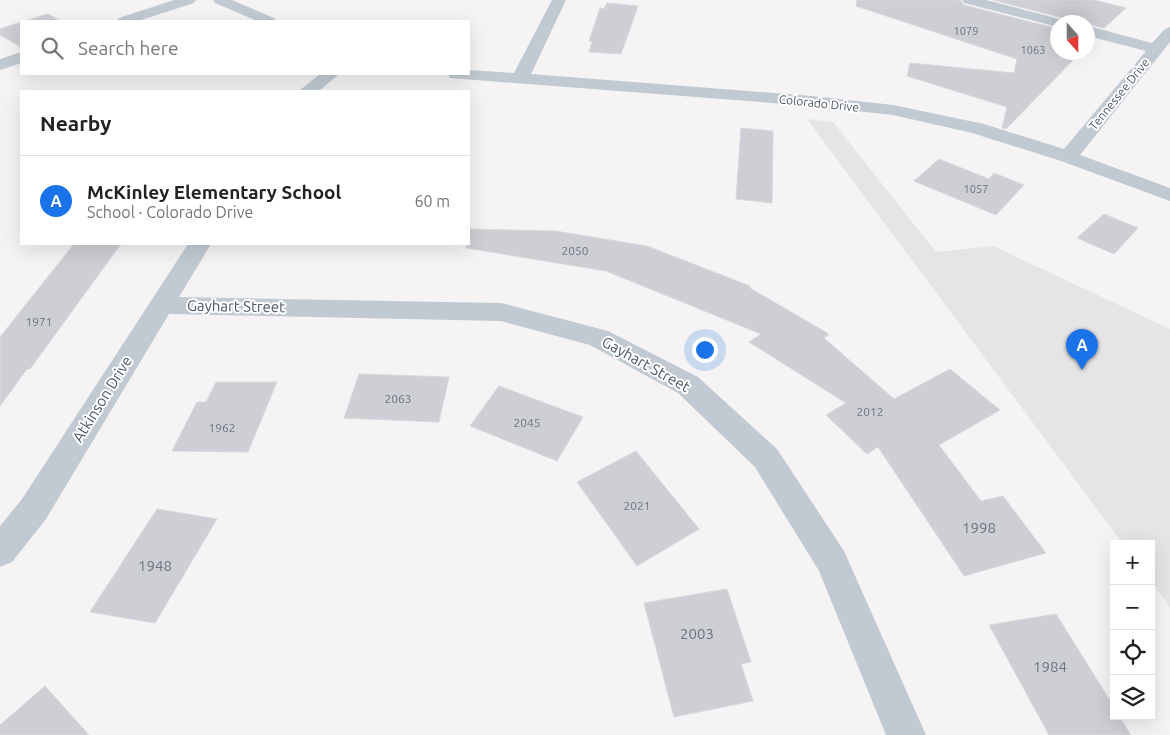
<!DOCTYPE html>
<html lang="en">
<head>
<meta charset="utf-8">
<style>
	:root { --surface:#fff; --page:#f6f6f6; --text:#222; --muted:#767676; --line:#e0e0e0; --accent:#1a73e8 }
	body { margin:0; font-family:Ubuntu,sans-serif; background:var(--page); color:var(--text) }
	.controls { position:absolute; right:15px; bottom:15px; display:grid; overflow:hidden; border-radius:0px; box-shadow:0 5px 20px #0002 }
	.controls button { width:45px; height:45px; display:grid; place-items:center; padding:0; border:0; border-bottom:1px solid var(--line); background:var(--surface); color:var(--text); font:25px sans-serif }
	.compass { position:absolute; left:1050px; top:15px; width:45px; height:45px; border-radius:50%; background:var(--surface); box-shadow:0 5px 20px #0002; rotate:159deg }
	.you { position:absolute; left:704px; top:349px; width:18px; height:18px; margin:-12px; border:4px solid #fff; border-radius:50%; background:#1a73e8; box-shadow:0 0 0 8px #1a73e833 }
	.badge { display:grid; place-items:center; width:32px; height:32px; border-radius:50%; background:var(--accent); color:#fff; font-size:16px; font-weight:700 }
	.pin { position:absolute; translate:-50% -41px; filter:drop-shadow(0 1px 2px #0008) }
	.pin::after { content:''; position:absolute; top:26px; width:18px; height:15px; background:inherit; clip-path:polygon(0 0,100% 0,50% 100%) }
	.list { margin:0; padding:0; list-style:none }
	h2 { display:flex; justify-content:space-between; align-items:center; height:65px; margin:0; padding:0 20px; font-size:21px }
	h2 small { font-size:16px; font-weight:400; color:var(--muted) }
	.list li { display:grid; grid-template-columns:32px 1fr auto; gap:15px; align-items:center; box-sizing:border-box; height:90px; padding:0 20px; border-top:1px solid var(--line) }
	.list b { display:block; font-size:19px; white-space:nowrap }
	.list p { margin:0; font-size:16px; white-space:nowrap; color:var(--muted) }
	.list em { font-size:16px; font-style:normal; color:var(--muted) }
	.icon { flex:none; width:28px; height:28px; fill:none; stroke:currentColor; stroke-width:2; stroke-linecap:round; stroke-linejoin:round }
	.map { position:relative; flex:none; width:1170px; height:735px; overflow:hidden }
	.search { position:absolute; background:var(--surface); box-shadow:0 5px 20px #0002; left:20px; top:20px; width:450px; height:55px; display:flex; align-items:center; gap:12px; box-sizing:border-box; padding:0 18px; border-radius:0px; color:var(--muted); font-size:19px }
	.panel { position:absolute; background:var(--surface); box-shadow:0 5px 20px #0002; left:20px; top:90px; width:450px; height:155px; border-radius:0px }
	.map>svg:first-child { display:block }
	.education { fill:#e6e4e5 }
	.building { fill:#cdcfd5; stroke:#d7d9de }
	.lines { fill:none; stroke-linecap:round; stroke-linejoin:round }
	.street { fill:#c1cad2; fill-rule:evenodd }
	.labels { text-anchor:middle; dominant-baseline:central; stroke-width:4; stroke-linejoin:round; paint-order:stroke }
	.far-number-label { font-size:11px; fill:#6b747e }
	.far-street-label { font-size:12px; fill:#4a5661; stroke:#fff }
	.number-label { font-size:12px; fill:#6b747e }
	.street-label { font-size:15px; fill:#4a5661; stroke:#fff }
	.near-number-label { font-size:15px; fill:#6b747e }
</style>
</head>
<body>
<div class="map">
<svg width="1170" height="735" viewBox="0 0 1170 735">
	<rect width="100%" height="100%" fill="#f5f3f3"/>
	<path class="education" d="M807,119l26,3 103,130 57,-6 177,83v278l-19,-26v-37h-28z"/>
	<g class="building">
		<path d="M857,0h103l4,5 94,24v23h23l-75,77 -4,-1 5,-21 -100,-31 3,-13 104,10 3,-14 -161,-53z"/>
		<path d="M993,0h101l32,8 -22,20 -16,-4v-2h-21l-4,-4z"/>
		<path d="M607,3l31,3 -17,48 -32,-2 3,-10 -3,-1 11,-33 4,1z"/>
		<path d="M48,14l13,7h-36z"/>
		<path d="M21,22v25l-21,-12v-6z"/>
		<path d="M741,128l32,3 -1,72 -36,-4z"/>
		<path d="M939,159l50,20 5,-6 30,12 -28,30 -82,-34z"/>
		<path d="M1104,214l34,14 -24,26 -37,-16z"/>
		<path d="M469,229l86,2 92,15 103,40v2l79,46 -5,4 70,61 56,-30 50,41 -61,35 42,56 22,-5 43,57 -82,23 -86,-129 -11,7 -41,-39 20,-12 -97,-61 12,-8 -155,-63 -140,-23v-4h3z"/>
		<path d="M74,244h47l-91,125h-3l-27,37v-69z"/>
		<path d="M359,374l90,3 -10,45 -95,-4z"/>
		<path d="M216,382h61l-29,70 -76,-1 25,-49h9z"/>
		<path d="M499,386l84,31 -26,44 -87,-35z"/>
		<path d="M636,451l63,78 -62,37 -60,-84z"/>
		<path d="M157,509l60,10 -62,104 -65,-11z"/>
		<path d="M727,589l24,73 -10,2 12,37 -79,16 -30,-114z"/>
		<path d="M1056,614l58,93v9h5l12,19h-82l-60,-110z"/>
		<path d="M45,686l44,49h-89v-10z"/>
	</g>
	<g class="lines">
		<g class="street">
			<path d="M174,0h22l-2,3 -56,18h-22l3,-3z"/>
			<path d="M213,0h19l42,18 3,3h-20l-42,-18z"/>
			<path d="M552,0h14l-35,74 281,22 81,9 91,19 80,25 82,-98 -58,-15v-10l64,17 13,-14 5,-2v15l-90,113 90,33v13l-109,-40 -89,-28 -79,-18 -81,-9 -362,-28 -2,-4h21v-4l45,3z"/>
			<path d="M962,0h24l77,20 2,2h-7v5l-94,-24z"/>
			<path d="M21,52v11l-21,7v-11z"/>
			<path d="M320,74h19l-20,17h-20z"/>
			<path d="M188,244h23l-32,53 322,6 107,28 90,46 79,72 67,102 82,184h-40l-67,-164 -64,-104 -77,-74 -88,-48 -89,-24 -332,-7 -123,205 -34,43 -12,5v-41l22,-27z"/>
		</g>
	</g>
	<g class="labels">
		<g class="far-number-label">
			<text x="966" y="31">1079</text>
			<text x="1033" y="50">1063</text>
			<text x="976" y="189">1057</text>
		</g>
		<g class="far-street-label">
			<text transform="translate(1119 94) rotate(-51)">Tennessee Drive</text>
			<text transform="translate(819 103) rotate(6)">Colorado Drive</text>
		</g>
		<g class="number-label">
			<text x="575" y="250">2050</text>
			<text x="39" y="321">1971</text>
			<text x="398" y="398">2063</text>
			<text x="870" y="411">2012</text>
			<text x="527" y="422">2045</text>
			<text x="222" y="427">1962</text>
			<text x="637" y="505">2021</text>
		</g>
		<g class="street-label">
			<text transform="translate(236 306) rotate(1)">Gayhart Street</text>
			<text transform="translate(646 364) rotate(29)">Gayhart Street</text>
			<text transform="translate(102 399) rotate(-58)">Atkinson Drive</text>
		</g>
		<g class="near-number-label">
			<text x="979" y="527">1998</text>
			<text x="155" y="565">1948</text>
			<text x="697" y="633">2003</text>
			<text x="1050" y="666">1984</text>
		</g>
	</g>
</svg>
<div class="controls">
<button>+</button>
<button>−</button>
<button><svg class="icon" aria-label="locate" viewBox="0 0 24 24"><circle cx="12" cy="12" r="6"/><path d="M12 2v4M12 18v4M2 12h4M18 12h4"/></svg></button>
<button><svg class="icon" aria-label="layers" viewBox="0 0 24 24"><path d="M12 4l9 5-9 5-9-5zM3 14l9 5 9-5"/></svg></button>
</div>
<svg class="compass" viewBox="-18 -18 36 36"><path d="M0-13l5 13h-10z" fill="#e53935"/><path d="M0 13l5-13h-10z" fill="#767676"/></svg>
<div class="you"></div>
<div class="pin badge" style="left:1082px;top:370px">A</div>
<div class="search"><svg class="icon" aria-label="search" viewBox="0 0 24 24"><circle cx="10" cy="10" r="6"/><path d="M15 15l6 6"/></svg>Search here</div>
<section class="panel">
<h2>Nearby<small></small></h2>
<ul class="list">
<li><span class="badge">A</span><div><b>McKinley Elementary School</b><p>School · Colorado Drive</p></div><em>60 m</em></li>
</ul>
</section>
</div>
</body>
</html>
